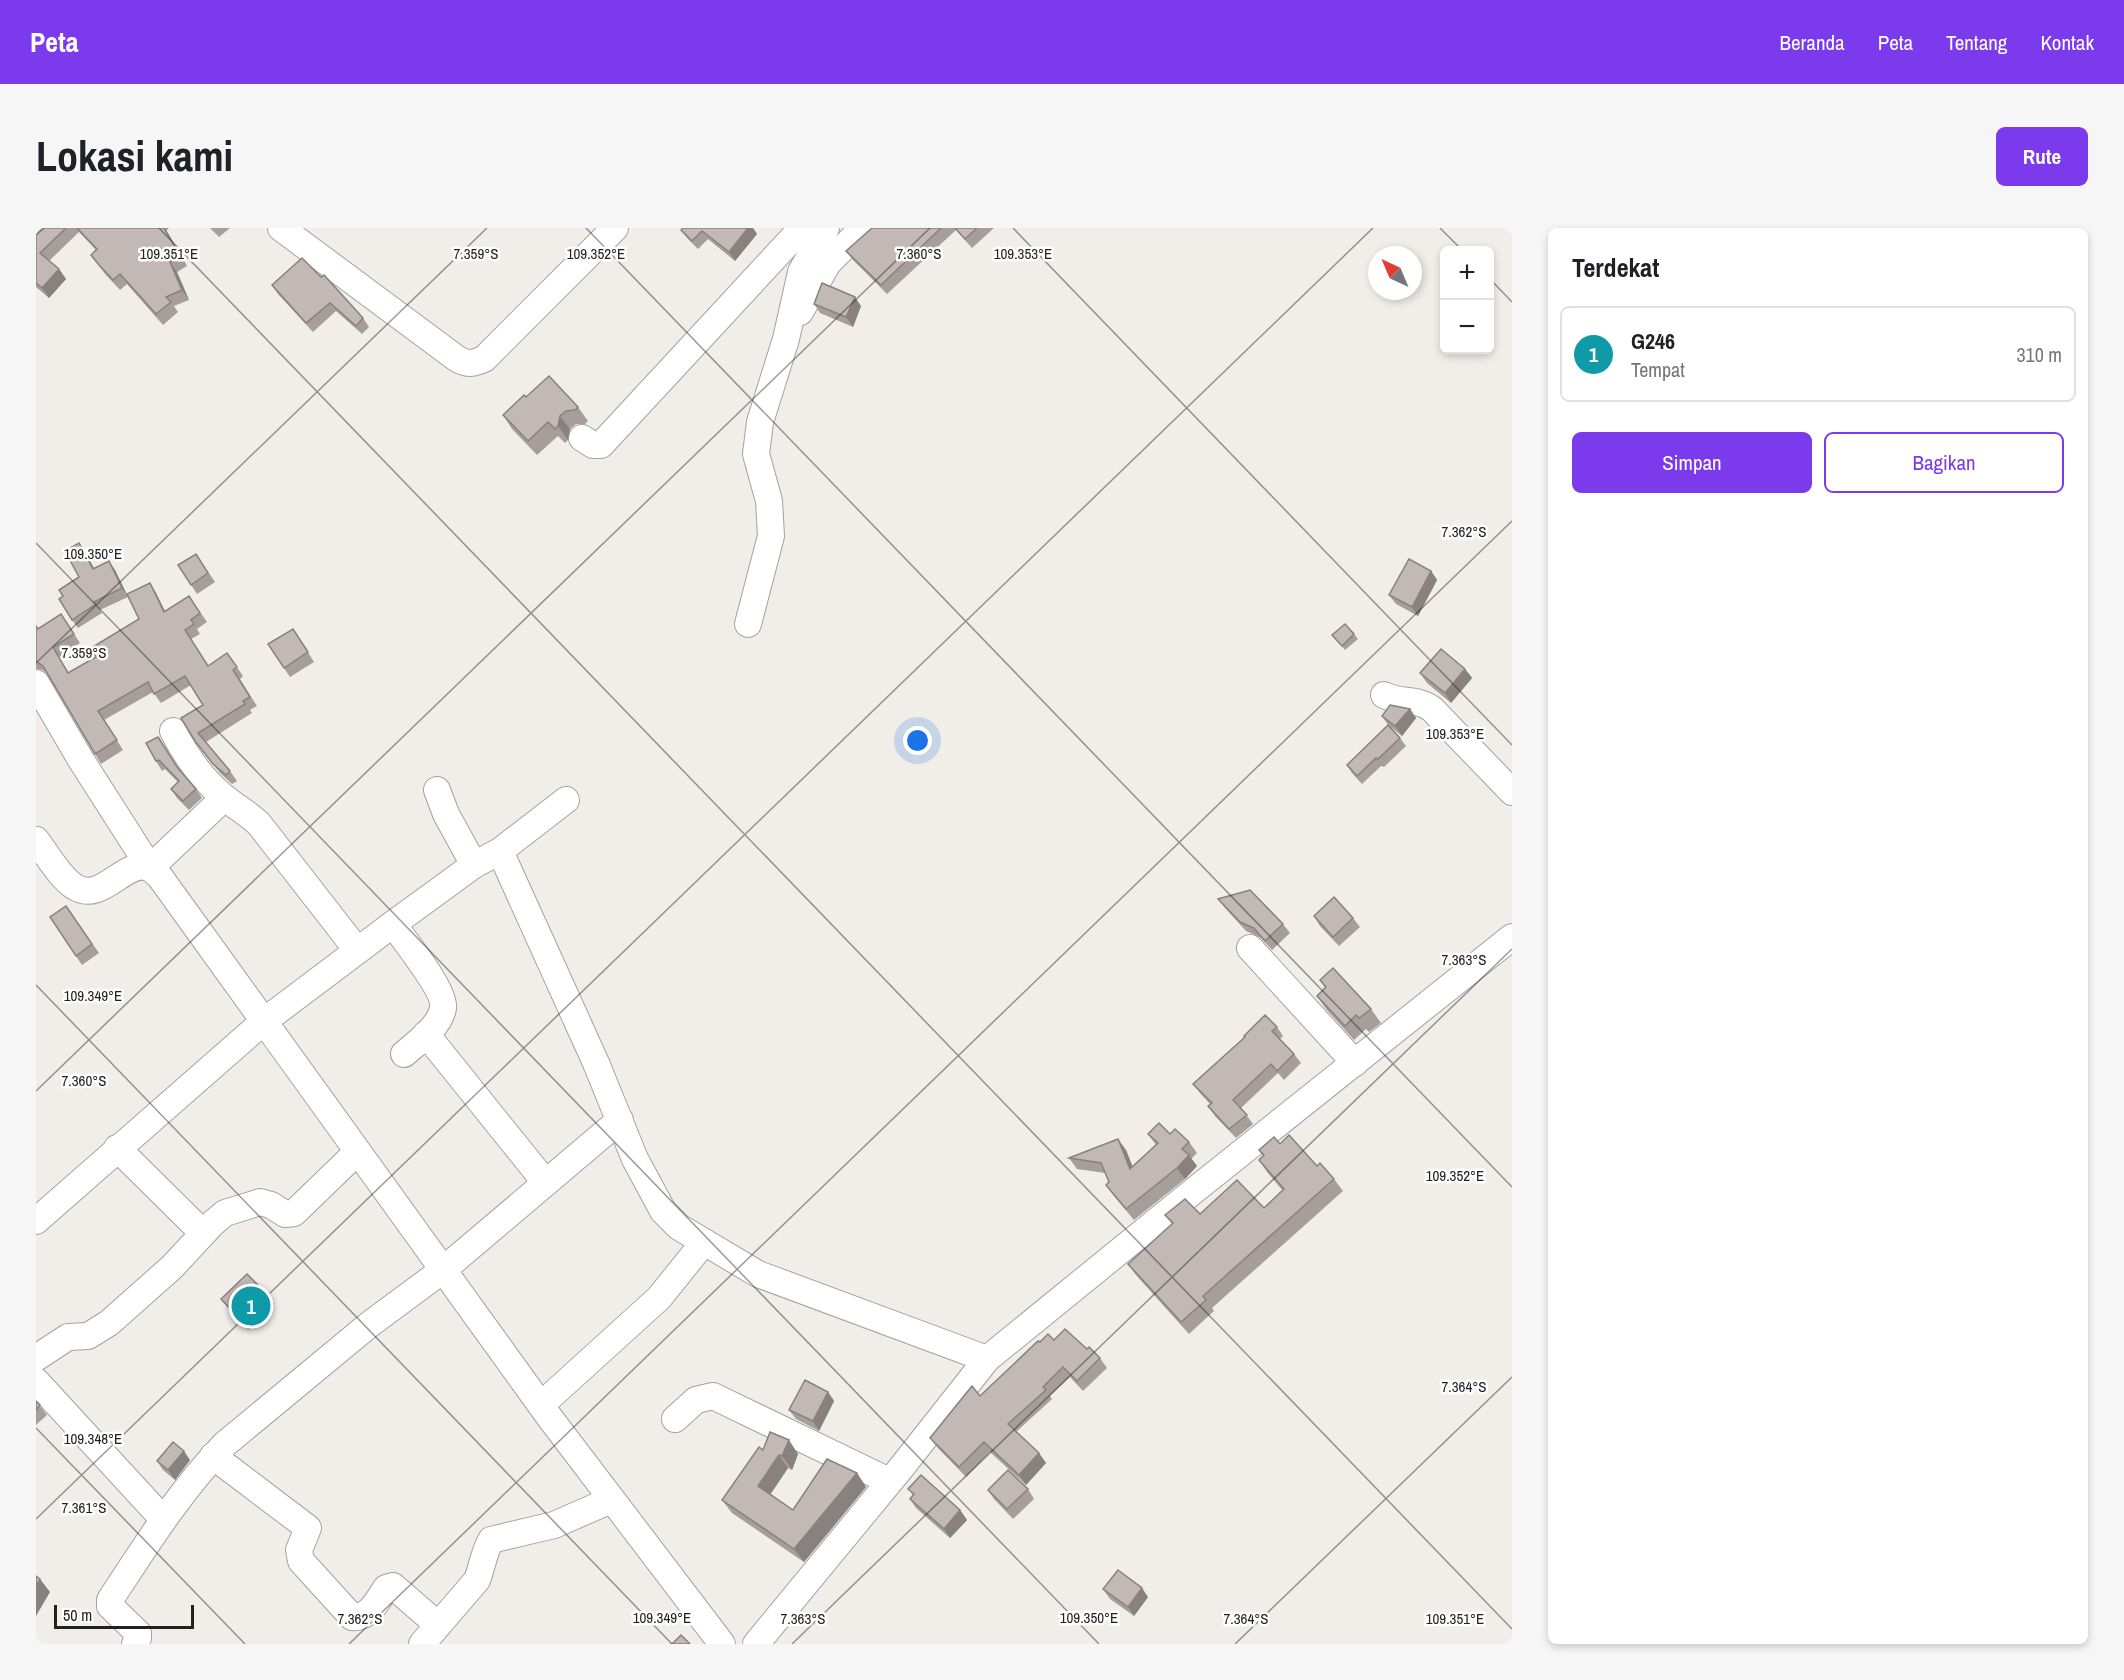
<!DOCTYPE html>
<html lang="id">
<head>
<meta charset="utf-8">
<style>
	:root { --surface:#fff; --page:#f6f6f6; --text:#202124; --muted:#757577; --line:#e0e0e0; --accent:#7c3aed }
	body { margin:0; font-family:"Archivo Narrow",sans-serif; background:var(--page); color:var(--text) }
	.controls { position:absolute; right:18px; top:18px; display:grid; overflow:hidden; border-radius:9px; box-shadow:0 3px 9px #0003 }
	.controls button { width:54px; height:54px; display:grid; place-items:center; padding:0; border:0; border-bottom:2px solid var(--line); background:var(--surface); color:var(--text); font:30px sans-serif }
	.compass { position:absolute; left:1332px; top:18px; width:54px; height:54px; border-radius:50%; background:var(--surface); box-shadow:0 3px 9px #0003; rotate:316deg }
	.scale { position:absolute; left:18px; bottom:15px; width:140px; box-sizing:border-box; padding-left:6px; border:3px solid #212121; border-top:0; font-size:16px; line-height:21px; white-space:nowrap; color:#212121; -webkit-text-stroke:4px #fff; paint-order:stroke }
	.you { position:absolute; left:882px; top:513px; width:21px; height:21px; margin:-15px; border:4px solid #fff; border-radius:50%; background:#1a73e8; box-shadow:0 0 0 9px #1a73e833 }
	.badge { display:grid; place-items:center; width:39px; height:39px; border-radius:50%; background:var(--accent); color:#fff; font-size:20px; font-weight:700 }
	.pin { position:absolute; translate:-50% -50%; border:3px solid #fff; box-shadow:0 2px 6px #0006 }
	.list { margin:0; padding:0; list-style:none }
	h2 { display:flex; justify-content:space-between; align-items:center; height:78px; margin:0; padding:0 24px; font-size:26px }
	h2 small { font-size:20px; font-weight:400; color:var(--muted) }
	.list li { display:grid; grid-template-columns:39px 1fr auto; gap:18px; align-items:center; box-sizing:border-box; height:96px; margin:0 12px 12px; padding:0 12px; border:2px solid var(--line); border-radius:9px }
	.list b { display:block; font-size:22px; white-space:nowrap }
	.list p { margin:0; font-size:20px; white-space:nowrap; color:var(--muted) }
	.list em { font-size:20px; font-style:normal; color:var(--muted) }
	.actions { display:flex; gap:12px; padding:18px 24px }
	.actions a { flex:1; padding:14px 0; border:2px solid var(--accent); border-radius:9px; text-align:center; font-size:21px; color:var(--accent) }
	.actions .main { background:var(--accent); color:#fff }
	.map { position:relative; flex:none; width:1476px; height:1416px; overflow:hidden; border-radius:9px }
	header { display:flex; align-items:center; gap:36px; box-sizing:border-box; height:84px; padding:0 30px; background:var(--accent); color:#fff }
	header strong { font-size:28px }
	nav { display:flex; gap:33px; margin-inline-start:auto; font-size:21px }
	.intro { display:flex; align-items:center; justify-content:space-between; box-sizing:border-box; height:144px; padding:0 36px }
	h1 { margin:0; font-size:42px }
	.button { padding:15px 27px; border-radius:9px; background:var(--accent); color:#fff; font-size:21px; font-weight:700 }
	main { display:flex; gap:36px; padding:0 36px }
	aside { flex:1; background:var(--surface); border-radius:9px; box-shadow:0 3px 9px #0003 }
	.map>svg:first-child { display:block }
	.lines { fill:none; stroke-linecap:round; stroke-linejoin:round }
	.minor-casing { stroke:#a2a2a2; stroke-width:28 }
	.minor { stroke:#fff; stroke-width:26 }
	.wall { fill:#a79e9c }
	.shaded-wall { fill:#88817f }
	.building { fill:#c2b8b5; stroke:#88817f; stroke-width:1.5 }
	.ticks { fill:none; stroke:#212121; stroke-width:1.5; stroke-opacity:0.45 }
	.ticks-label { font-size:15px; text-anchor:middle; fill:#212121; stroke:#fff; stroke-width:5; stroke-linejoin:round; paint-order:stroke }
</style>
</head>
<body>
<header>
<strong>Peta</strong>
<nav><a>Beranda</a><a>Peta</a><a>Tentang</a><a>Kontak</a></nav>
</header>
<div class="intro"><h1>Lokasi kami</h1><a class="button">Rute</a></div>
<main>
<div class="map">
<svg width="1476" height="1416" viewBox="0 0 1476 1416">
	<rect width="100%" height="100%" fill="#f1ede8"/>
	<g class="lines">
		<defs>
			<g id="minor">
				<path d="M245,0l175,130c11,7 16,6 28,1l131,-131"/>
				<path d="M764,84l28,-49 35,-35"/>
				<path d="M546,210l11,7h8l201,-217"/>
				<path d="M712,396l23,-88 -2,-35 -13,-47 4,-32 26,-83 15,-67 25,-44"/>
				<path d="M0,455l45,77 69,108 74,-70"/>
				<path d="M1348,467c17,9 31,2 48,14l80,83"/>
				<path d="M137,503c13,25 29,49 52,67 11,9 23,15 34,26l98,126"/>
				<path d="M401,562l9,24 28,51"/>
				<path d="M0,612c10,13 25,39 39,47 27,17 51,-29 74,-19 4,2 8,6 11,9l390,541 172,226"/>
				<path d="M464,623l96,212 39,96 28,52 16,16 79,47 229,85"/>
				<path d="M357,696c11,16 53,67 50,84 -3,18 -25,34 -39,46"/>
				<path d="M1214,720l105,115"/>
				<path d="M390,806l119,148"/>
				<path d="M81,920l86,85"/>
				<path d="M0,993l227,-199 130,-98 81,-59 26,-14 66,-51"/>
				<path d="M0,1130l32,-21 20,-1 21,-13 63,-56 41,-44 12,-10 35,-11 11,3 14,9 9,-1 63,-61"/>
				<path d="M0,1153l127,138"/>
				<path d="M505,1177l118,-107 45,-56"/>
				<path d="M639,1191l21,-19 17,-4 176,85"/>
				<path d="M177,1228l95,72 -9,22 2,11 51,56c17,2 26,-17 34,-29l7,-2 45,39"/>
				<path d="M99,1416l3,-6v-5l-28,-27v-6c36,-55 70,-109 115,-156l145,-120 73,-54 177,-150"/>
				<path d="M386,1416l55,-64c5,-13 7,-28 14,-40l63,-15 57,-25"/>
				<path d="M720,1416l145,-176 86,-109 209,-170 316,-252"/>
			</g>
		</defs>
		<use href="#minor" class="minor-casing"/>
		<use href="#minor" class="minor"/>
	</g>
	<g class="wall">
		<path d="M0,0h133l-3,3 21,35 -10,6 12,28 -15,6 4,6 -15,13 -36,-41 -7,6 -14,-15 -15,-20 5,-5 -17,-18 -30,29 10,8 7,10 -17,19 -13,-11z"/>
		<path d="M174,0h20l-11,9z"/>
		<path d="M647,0h70l4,6 -22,27 -27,-22 -10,10 -11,-11 -6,-8z"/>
		<path d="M836,0h122l-22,20 -16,-18 -69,64 -34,-34 -7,-9z"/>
		<path d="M266,30l61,60 6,9 -7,7 -26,-23 -23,21 -35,-38 -6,-9z"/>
		<path d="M778,76l47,2 -8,21 -33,-14z"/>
		<path d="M542,179l10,14 -3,3h-9l-6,5 -2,11 -3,3 -7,-7 -21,19 -25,-26 -9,-14z"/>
		<path d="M43,315l15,25 21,2 13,27 -28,13 2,3 -24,15 -6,-8 7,-43z"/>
		<path d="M160,326l19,28 -18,12 -19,-29z"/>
		<path d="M1395,343l6,9 -19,36 -22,-12 -7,-9z"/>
		<path d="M114,355l6,10 9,18 24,-15 18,26 -10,7 3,5 -9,5 17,27 19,-13 16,23 -3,3 17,27 -7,4 2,3 -46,29 24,29 7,10 -5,3 -12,-11 -25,-32 8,-36 -12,-20 -30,18 -8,-11 -49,28 19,30 -22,14 -6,-10 -48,-81 -4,-3 -7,-1v-43l2,3 23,-15 19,29 -21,14 10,16 27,-16 43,-38z"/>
		<path d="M1318,406l4,5 -13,11 -13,-15z"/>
		<path d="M263,410l15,24 -24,15 -6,-9z"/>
		<path d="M1429,441l7,9 -21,25 -24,-20 -7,-10z"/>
		<path d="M1374,481l6,9 -14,18 -14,-11 -6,-9z"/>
		<path d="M1364,510l6,8 -22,21 -3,-1 -19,18 -10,-11 -5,-8z"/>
		<path d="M128,518l15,23 17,20 6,9 -13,12 -12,-12 -6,-9 7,-7 -13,-13 -3,2 -6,-10z"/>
		<path d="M1182,671l65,25 7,9 -18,17 -11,-12 -15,-7 -21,-23z"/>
		<path d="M30,678l33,47 -17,12 -32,-48z"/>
		<path d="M1278,688l39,2 7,9 -21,19 -19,-20z"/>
		<path d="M1284,752l51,29 10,14 -12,9 -3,-3 -12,11 -28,-31 -9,-13 8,-8z"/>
		<path d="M1241,799l6,9 -3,3 14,15 7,9 -17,17 -6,-7 -37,35 12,16 -17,14 -21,-22 -7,-10 2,-2 -10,-11 -7,-9z"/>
		<path d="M1112,906h22l19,8 8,11 -6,6 6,7 -12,13 -51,41 -20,-24 -8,-11 3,-3 -4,-9 -28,-4 -8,-11 57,-8 6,16 24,-21z"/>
		<path d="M1244,916l37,22 17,13 9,12 -131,117 2,3 -25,23 -53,-59 -8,-11 44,-40 -7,-9 35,-1 64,-6 19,-17 -16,-19 -8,-12 4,-4 -4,-6z"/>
		<path d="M232,1067l6,9 -26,26 -20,-22 -7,-9z"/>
		<path d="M1018,1112l33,9 13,9 7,10 -24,23 -13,-14 -20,19 2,3 -36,33 30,31 -20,22 -36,-33 -24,25 -29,-30 -7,-9 50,-42 60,-54z"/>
		<path d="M792,1164l6,9 -15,30 -23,-12 -7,-9z"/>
		<path d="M0,1173l11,14 -11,10z"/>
		<path d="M727,1222l35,4 -6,16 -4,-2 -18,27 23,15 64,-37 9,14 -62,75 -72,-49 -10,-13z"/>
		<path d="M154,1232l-15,20 -12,-10 -6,-9z"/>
		<path d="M872,1261l52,21 7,10 -17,18 -34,-30 -6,-9 3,-4z"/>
		<path d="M992,1261l6,10 -21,20 -19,-20 -6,-9z"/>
		<path d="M1067,1361l45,8 -14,19 -24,-17z"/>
	</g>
	<g class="shaded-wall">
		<path d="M128,0h1l22,38 -7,-10z"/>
		<path d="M712,0h5l4,6 -22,27 -6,-9z"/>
		<path d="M134,34l7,10 12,28 -7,-10z"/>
		<path d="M23,41l7,10 -17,19 -7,-10z"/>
		<path d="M819,69l6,9 -8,21 -7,-10z"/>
		<path d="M524,188l10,13 -2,11 -10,-14z"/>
		<path d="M43,315l6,8 14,27 -6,-9z"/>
		<path d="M73,333l6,9 13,27 -6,-9z"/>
		<path d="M1395,343l6,9 -19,36 -6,-9z"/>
		<path d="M114,355l6,10 14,29 -6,-10z"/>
		<path d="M1429,441l7,9 -21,25 -6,-10z"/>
		<path d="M1374,481l6,9 -14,18 -7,-10z"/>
		<path d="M1082,911l8,11 12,30 -8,-11z"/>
		<path d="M1153,927l8,11 -12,13 -8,-11z"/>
		<path d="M792,1164l6,9 -15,30 -6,-10z"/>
		<path d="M753,1212l9,14 -6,16 -10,-14z"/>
		<path d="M148,1223l6,9 -15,20 -7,-10z"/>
		<path d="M1003,1225l7,10 -20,22 -7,-10z"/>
		<path d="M743,1227l9,13 -21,31 -9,-13z"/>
		<path d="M821,1245l9,14 -62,75 -10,-13z"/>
		<path d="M924,1282l7,10 -17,18 -6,-9z"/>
		<path d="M4,1351l10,13 -14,24v-30z"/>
		<path d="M1106,1360l6,9 -14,19 -6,-9z"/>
	</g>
	<g class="building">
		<path d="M0,0h30l-26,25 19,16 -17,19 -6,-5z"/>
		<path d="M41,0h87l16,28 -10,6 12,28 -16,7 5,5 -15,12 -36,-40 -7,6 -14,-15 -8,-10 6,-6z"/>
		<path d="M647,0h65l-19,24 -27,-21 -10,10 -11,-11z"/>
		<path d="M836,0h69l-60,57 -35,-34z"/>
		<path d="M919,0h22l-12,11z"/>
		<path d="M266,30l19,19 3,-2 39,43 -7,8 -26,-23 -24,20 -34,-38z"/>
		<path d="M786,55l33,14 -9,20 -32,-13z"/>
		<path d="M513,148l29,31 -3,3 -9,1 -6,5 -2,10 -3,3 -7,-7 -20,19 -25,-26 21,-20 2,2z"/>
		<path d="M43,315l14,26 16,-8 13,27 -28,14 2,2 -24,16 -13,-21 4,-3 -4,-6 20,-13 -14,-26z"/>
		<path d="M160,326l12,19 -17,12 -13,-20z"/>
		<path d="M1373,331l22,12 -19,36 -23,-12z"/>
		<path d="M114,355l14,29 25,-16 11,17 -9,7 3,4 -9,6 23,36 19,-13 10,14 -4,3 17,27 -7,4 2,3 -47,29 32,38 -4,4 -13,-11 -18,-23 -14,-23 22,-13 -18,-29 -31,18 -6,-12 -50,29 19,29 -22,14 -52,-88 -7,-5v-35l2,3 23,-15 13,20 -21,13 15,26 28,-16 -5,-9 48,-29 -12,-25z"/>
		<path d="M1309,396l9,10 -12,12 -10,-11z"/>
		<path d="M257,401l15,23 -24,16 -16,-24z"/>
		<path d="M1405,421l24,20 -20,24 -25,-20z"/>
		<path d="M1354,477l20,4 -15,17 -13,-10z"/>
		<path d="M1352,497l12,13 -22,21 -2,-1 -19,18 -10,-11z"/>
		<path d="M122,509l19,30 19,22 -13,12 -12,-12 8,-8 -20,-21 -3,1 -10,-18z"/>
		<path d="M1214,662l33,34 -18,17 -11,-13 -14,-6 -22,-23z"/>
		<path d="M1298,669l19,21 -20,19 -19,-21z"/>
		<path d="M30,678l26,38 -16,12 -26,-39z"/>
		<path d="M1297,740l38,41 -12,9 -3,-3 -11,11 -28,-30 9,-9 -6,-7z"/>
		<path d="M1229,787l12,12 -5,4 22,23 -17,17 -6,-7 -38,36 14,15 -18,14 -21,-23 4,-3 -19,-19 52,-47 -1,-1z"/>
		<path d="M1123,895l11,11 5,-5 14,13 -7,7 7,6 -12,13 -51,41 -20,-24 3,-3 -8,-19 -32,-5 49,-19 12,30 28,-26 -10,-9z"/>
		<path d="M1253,907l28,31 3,-3 14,16 -131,117 3,4 -25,22 -53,-58 45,-41 -8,-8 20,-16 15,15 37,-34 27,28 20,-19 -25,-29 5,-5 -5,-5 15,-13 6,7z"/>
		<path d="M211,1046l21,21 -27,25 -20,-21z"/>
		<path d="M1029,1101l22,20 2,-2 11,11 -23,23 -14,-14 -20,20 3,3 -38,34 31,29 -20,22 -35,-33 -25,25 -29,-29 42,-52 8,10 58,-55 2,1 8,-8 6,6z"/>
		<path d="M769,1152l23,12 -15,29 -24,-11z"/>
		<path d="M0,1173l4,4 -4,5z"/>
		<path d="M734,1204l19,8 -7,16 -3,-1 -21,31 35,24 34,-51 30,14 -63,76 -72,-49 37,-53 4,3z"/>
		<path d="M137,1214l11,9 -16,19 -11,-9z"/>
		<path d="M972,1242l20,19 -21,20 -19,-19z"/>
		<path d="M885,1247l39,35 -16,19 -34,-30 4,-5 -6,-5z"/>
		<path d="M1082,1342l24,18 -14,19 -25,-18z"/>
		<path d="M0,1348l4,3 -4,7z"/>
		<path d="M645,1407l9,9h-18z"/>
	</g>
	<path class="ticks" d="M123,0l1353,1401M550,0l926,959M977,0l499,517M1404,0l22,22M0,7l8,-7M1454,51l22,23M0,315l1063,1101M0,435l451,-435M0,757l636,659M0,863l894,-863M0,1200l209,216M0,1291l1337,-1291M313,1416l1163,-1123M756,1416l720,-695M1199,1416l277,-267"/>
	<g class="ticks-label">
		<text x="440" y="31">7.359°S</text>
		<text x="883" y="31">7.360°S</text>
		<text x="133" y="31">109.351°E</text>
		<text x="560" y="31">109.352°E</text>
		<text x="987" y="31">109.353°E</text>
		<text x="1428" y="309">7.362°S</text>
		<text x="57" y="331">109.350°E</text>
		<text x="48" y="430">7.359°S</text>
		<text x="1419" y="511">109.353°E</text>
		<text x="1428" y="737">7.363°S</text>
		<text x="57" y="773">109.349°E</text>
		<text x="48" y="858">7.360°S</text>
		<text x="1419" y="953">109.352°E</text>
		<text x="1428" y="1164">7.364°S</text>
		<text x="57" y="1216">109.348°E</text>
		<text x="48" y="1285">7.361°S</text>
		<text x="626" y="1395">109.349°E</text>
		<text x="1053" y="1395">109.350°E</text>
		<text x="1419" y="1396">109.351°E</text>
		<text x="324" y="1396">7.362°S</text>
		<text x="767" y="1396">7.363°S</text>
		<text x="1210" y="1396">7.364°S</text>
	</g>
</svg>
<div class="controls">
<button>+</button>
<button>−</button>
</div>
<svg class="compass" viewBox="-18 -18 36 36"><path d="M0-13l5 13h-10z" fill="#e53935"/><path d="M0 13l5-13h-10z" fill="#757577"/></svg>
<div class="scale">50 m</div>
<div class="you"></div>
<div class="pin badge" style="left:215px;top:1078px;background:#0f9aa8">1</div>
</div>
<aside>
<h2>Terdekat<small></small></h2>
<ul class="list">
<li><span class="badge" style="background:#0f9aa8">1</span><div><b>G246</b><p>Tempat</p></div><em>310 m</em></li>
</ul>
<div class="actions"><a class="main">Simpan</a><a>Bagikan</a></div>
</aside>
</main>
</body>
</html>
